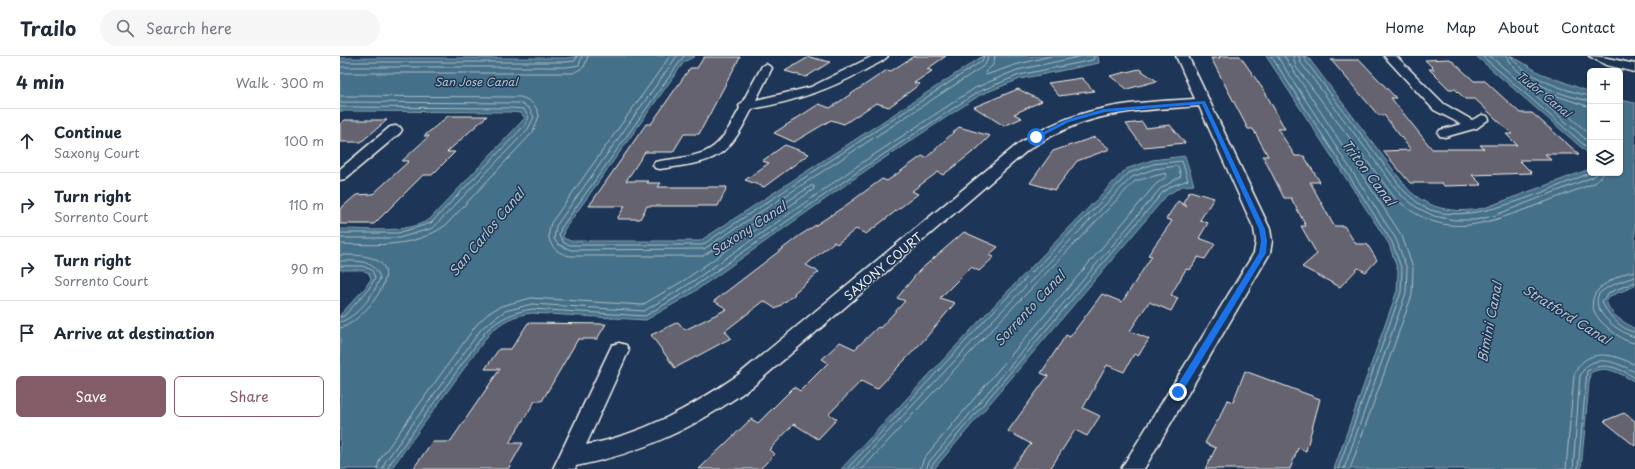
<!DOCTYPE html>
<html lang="en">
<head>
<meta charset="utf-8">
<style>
	:root { --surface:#fff; --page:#f6f6f7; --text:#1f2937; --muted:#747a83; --line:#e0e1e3; --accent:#845c67 }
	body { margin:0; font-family:"Playpen Sans",sans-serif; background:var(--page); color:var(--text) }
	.controls { position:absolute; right:12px; top:12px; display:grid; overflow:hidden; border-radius:6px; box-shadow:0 1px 3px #0004 }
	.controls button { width:36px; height:36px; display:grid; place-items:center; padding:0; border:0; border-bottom:1px solid var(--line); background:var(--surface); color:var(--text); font:20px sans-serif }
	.stop { position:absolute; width:12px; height:12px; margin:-9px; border:3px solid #1a73e8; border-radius:50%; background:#fff }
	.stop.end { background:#1a73e8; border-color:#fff; box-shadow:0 1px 4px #0008 }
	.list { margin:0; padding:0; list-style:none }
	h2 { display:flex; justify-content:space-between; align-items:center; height:52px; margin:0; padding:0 16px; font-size:17px }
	h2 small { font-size:13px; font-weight:400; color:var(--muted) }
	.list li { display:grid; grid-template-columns:26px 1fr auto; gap:12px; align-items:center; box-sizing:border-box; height:64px; padding:0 16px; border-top:1px solid var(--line) }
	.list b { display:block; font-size:15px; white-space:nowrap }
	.list p { margin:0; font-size:13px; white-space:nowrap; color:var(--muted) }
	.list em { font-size:13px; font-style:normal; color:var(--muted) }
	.actions { display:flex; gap:8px; padding:12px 16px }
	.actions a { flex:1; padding:9px 0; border:1px solid var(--accent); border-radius:6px; text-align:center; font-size:14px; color:var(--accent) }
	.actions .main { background:var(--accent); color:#fff }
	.icon { flex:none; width:22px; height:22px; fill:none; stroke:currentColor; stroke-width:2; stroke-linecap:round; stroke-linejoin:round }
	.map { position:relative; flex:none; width:1295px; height:413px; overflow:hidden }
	header { display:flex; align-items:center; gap:24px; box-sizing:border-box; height:56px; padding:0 20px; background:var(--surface); border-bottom:1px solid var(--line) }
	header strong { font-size:19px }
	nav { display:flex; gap:22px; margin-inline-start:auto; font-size:14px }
	.search { width:280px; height:36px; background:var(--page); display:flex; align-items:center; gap:10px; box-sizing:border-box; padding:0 14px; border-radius:22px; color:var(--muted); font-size:15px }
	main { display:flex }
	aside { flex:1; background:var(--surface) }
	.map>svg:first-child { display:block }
	.water { fill:#446f89; stroke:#8aa3af }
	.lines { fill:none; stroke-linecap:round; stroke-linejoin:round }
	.shore { stroke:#aebdc2; stroke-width:1 }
	.building { fill:#65646f; stroke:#f4f1e8 }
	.minor-casing { stroke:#f4f1e8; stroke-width:3 }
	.minor { fill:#1d3557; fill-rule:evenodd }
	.route { fill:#1a73e8 }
	.labels { text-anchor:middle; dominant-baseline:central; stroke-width:3; stroke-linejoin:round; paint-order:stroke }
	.far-water-label { font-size:11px; font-style:italic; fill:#b6c4c7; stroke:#1d3557 }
	.street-label { font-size:12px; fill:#f4f1e8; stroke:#1d3557 }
	.water-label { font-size:13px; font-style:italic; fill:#b6c4c7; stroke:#1d3557 }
</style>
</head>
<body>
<header>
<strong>Trailo</strong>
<div class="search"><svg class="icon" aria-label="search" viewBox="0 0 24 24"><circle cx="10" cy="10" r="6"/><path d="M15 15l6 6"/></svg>Search here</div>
<nav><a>Home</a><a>Map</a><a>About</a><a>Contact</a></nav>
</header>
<main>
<aside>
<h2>4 min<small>Walk · 300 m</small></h2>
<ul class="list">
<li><svg class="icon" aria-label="ahead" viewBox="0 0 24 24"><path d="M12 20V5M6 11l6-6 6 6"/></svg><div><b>Continue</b><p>Saxony Court</p></div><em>100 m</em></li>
<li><svg class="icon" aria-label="right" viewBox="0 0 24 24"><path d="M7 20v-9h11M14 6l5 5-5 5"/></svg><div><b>Turn right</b><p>Sorrento Court</p></div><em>110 m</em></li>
<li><svg class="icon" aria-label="right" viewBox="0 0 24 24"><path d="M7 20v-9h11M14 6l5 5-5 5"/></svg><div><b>Turn right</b><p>Sorrento Court</p></div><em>90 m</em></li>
<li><svg class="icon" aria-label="arrive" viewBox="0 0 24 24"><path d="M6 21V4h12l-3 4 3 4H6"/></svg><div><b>Arrive at destination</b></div></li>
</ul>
<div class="actions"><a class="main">Save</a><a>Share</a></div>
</aside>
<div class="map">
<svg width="1295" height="413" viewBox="0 0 1295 413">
	<rect width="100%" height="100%" fill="#1d3557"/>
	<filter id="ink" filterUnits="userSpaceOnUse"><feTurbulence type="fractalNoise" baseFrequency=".025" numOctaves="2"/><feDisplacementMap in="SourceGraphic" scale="8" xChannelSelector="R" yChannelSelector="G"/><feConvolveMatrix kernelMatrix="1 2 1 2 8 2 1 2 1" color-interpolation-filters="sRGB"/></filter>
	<g filter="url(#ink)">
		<g class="water">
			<path d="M239,0h116l-11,6 -120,168 -1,8 8,3h129l283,-185h115l1,7 -79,16 -40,16 -112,74 -177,125 -45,26 -114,-7c-18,2 -30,8 -43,21l-98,135h-51v-154l25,-27 6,-9 -2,-6 -7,-3h-22v-41c29,0 62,5 89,-9l96,-102 -4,-5 -11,-1 -170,-1v-53h226z"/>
			<path d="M926,0h41l100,132c20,22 52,27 80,19l103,-38v4h30v-73l15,3v183l-25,10 -4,4c3,15 18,22 29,29v53c-14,-8 -29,-18 -45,-9l-9,96h-247l63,-178 1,-20 -9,-27z"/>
			<path d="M1136,0h36l28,17 50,19v63z"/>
			<path d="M845,100l9,29 -12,1 -15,9 -233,274h-93l144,-154 141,-146 26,-9z"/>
		</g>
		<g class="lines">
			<g class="shore">
				<path d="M337,0l-121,170 -2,13 5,6 12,5 133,-1 281,-184 4,-9"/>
				<path d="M344,0l-123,172 -2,7 5,8 7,2h131l280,-184 2,-5"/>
				<path d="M655,0l-2,9 -8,7 1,3 29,-10 36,-9"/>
				<path d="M931,0l121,186 10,28 -1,22 -63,177"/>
				<path d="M937,0l119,183 11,30 -1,24 -62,176"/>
				<path d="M944,0l118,180 11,32 -1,27 -62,174"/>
				<path d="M953,0l3,11 99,131c45,41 83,29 134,10 22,-8 44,-17 66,-25l9,-10"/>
				<path d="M959,0l2,7 99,131 16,13 18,9 20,4h21l18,-4 100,-39 5,-4"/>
				<path d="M964,0l1,4 99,131c9,8 18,17 30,20 43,13 115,-22 156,-38"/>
				<path d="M1142,0l108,94"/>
				<path d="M1150,0l100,87"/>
				<path d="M1166,0c10,24 60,41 84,45"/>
				<path d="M1171,0c11,20 57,36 79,40"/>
				<path d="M0,6h226l9,-1 2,-5"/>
				<path d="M0,11h227l12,-2 3,-9"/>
				<path d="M0,17h233l11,-6 4,-11"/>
				<path d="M0,40l180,1c10,3 17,8 19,19l-6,16 -87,93c-32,23 -68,20 -106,19"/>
				<path d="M0,46l179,1 10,5 5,9 -6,12 -95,99 -34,10h-59"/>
				<path d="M0,51l171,1 12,1 6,8 -4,8 -94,98 -33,10h-58"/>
				<path d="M1250,51l-42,-14 -3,1 45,41"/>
				<path d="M0,199c13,0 36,-1 44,12 10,17 -28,59 -44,61"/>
				<path d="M0,205c17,0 34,-2 40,17 -6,17 -23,39 -40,44"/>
				<path d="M0,210h22l10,4 3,8 -7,12 -24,26 -4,1"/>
				<path d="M1295,215c-9,1 -16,5 -23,9 -30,15 -22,35 1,52 7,5 13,10 22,11"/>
				<path d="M1295,221c-8,2 -31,10 -36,17 -10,17 22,40 36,43"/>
				<path d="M1295,226l-27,11 -6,8c3,11 21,31 33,31"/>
				<path d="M37,413l3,-10 97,-135 12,-11 12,-7 30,-8 111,7 41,-24 131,-92v-3h-3l-108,70h-133c-18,-4 -25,-15 -19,-33l119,-167"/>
				<path d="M43,413l2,-7 97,-134 23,-17 27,-7 112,7 42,-25 177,-124 112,-74 42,-18 66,-14"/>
				<path d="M48,413l1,-4 97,-134c14,-13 28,-19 46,-22l113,7 44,-26 177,-124 112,-74 41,-17 74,-15 1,-4"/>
				<path d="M507,413l141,-152 141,-144 24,-9 29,-3 6,19 -16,6 -9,6 -231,273 -1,4"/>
				<path d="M513,413l139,-148 140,-144 22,-8 24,-3 3,10 -21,13 -231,273 -3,7"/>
				<path d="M522,413l134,-144 139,-144 31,-8 1,3 -12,9 -231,273 -4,11"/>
				<path d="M1226,413l8,-94c11,-28 39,-22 61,-10"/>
				<path d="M1233,413l7,-93c11,-25 36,-14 55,-4"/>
				<path d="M1238,413l9,-98c17,-10 33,-3 48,7"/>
			</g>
		</g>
		<g class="building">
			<path d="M574,0h32l-19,13 5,2 -18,12 6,1 -31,23 -13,-4 -32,21 -13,-4 -37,22 -20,-9 45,-29 11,4 57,-38 4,1z"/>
			<path d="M879,0h21l25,36 20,37h-7l17,27h9l16,26h-10l24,44h10l12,18h11l10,16 -11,12 -8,-4 -18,19 -38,-20 15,-13 -16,-28h5l-15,-28h-7l-21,-42h5l-15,-27h-5l-37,-71h9z"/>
			<path d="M364,1h36l-41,77h-15l-11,18h-28l-19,29h23l-2,2h14l-3,4h69l-9,19h-71l-7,13h-23l8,-13h-36l57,-82h5l39,-56h7z"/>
			<path d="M469,1l21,5 -24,15 -21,-6z"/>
			<path d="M1110,3l24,22h11l35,32h12l47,41h-34l6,6h-32l13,13 -60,2 10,10 -38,1 -2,-3h-32l-27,-32 28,-1 -27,-35h-6l-47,-55h29l36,38h-5l41,51h52l-4,-4h37l-11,-11h6l-37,-35h-10l-10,-10h-6l-20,-20h5l-9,-9z"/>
			<path d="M799,13l18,12 -30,8 -17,-13z"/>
			<path d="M742,22l12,13 -35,5 -11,-13z"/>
			<path d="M678,33l24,12 -28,13 8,4 -18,8 -30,-19z"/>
			<path d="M108,60h39l-40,36h8l-23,23h-9l-49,49h-34v-15l16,-14 17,-1 36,-33h-7l27,-25h-5z"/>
			<path d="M5,64h42l-26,22h-21v-18z"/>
			<path d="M802,66l4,6 24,-3 15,18 -42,4 -17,-23z"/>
			<path d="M619,71l31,9 -12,12 -35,27 -5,-3 -26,19 6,3 -52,40 -10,-5 -19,15 -3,-2 -28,23 13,7 -25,21 1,1 -19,15 -12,-8 -39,30 6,7 -56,30 -24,-33 27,-13 7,8 42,-21 -13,-8 85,-65 46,-30 37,-27 5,2 35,-25 4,2z"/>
			<path d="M755,81l15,12 -33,12 -22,29 -25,-7 23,-32z"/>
			<path d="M445,89l24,9 -45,33 -19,-7 24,-17 -7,-2z"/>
			<path d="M850,135l24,7 -14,22 8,3 -9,15 16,6 -10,15 -7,-2 -8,13 -4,-1 -15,26 7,3 -7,13 -22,-9 -19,29 19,8 -11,17 -4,-2 -10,18 -17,-7 -24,43 17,8 -13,20 -12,-6 -25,39h-39l20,-25 -23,-13 40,-55 -7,-3 25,-38 4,2 32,-43 20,8 30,-46 -4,-1 24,-34 -6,-2 12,-18 9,6 -4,-5z"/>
			<path d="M624,176l34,15 -9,8 5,2 -15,14 -8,-4 -31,31 15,5 -31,37 -47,49 -16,-8 -32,33 8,5 -19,20 -24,-15 -25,26 6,4 -15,15h-61l52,-50 7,4 36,-36 6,4 28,-28 -6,-4 18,-17 15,7 23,-22 2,1 25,-27 -8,-3 22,-27z"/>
			<path d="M188,267l78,1 -9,15h-19l-36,62h-7l-26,42h14l-15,26h-95l19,-27h18l50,-73h-15l14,-20h12z"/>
			<path d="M905,315l75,28 -14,52 -8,-3 -8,21h-85l11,-21 -11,-5 12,-22h1l9,-21 6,2z"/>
			<path d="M1284,357l11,8v25l-31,-25z"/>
		</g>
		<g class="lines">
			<defs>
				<g id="minor">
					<path d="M533,0h15c-5,6 -14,9 -21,13 -38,21 -72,32 -115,40 -26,52 -36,52 -92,60l-5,-1 -2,-3 2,-3 5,-1c50,-7 56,-7 80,-53l-1,-2 3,-3 20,-37 4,-2 6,4 -16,32 55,-13z"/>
					<path d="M836,0h12l82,173 2,12 -2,12 -126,216h-23l133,-216 2,-12 -2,-12 -55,-123c-68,5 -113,5 -171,44l-276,237c-57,40 -106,65 -176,79l-1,3h-22l59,-124 7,-2 7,2 3,5 -43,95c57,-11 104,-37 152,-70l280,-231c60,-39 109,-41 177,-45z"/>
					<path d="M1044,0h12l48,48 28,16 10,-5 5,1 2,3 -12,9 -32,9 -5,-1 -2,-3 2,-3 21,-6 -27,-14z"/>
					<path d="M1249,0c16,0 30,5 46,8v8l-29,-7z"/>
					<path d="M55,70l5,1 2,3 -2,3 -55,46 -5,1v-11l50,-42z"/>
				</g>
			</defs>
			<use href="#minor" class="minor-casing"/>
			<use href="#minor" class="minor"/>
		</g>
	</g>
	<path class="route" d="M865,45l60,128 2,12 -1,12 -85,141h-6v-5l84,-136 2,-12 -2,-12 -57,-125 -97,8 -36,10 -31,16 -4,-1 32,-17 38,-11z"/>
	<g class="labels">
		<g class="far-water-label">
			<text x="136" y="25">San Jose Canal</text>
			<text transform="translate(1204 38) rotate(39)">Tudor Canal</text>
		</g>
		<g class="street-label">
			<text transform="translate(543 210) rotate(-40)">SAXONY COURT</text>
		</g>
		<g class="water-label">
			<text transform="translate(1029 116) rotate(53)">Triton Canal</text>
			<text transform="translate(408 172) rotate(-33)">Saxony Canal</text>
			<text transform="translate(146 176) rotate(-50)">San Carlos Canal</text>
			<text transform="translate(689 252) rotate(-47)">Sorrento Canal</text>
			<text transform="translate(1227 258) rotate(32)">Stratford Canal</text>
			<text transform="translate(1149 266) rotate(-79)">Bimini Canal</text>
		</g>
	</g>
</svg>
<div class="controls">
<button>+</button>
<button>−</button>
<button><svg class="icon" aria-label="layers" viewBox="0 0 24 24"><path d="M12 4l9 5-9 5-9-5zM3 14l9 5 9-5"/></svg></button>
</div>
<div class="stop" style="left:696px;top:81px"></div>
<div class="stop end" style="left:838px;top:336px"></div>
</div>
</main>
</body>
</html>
